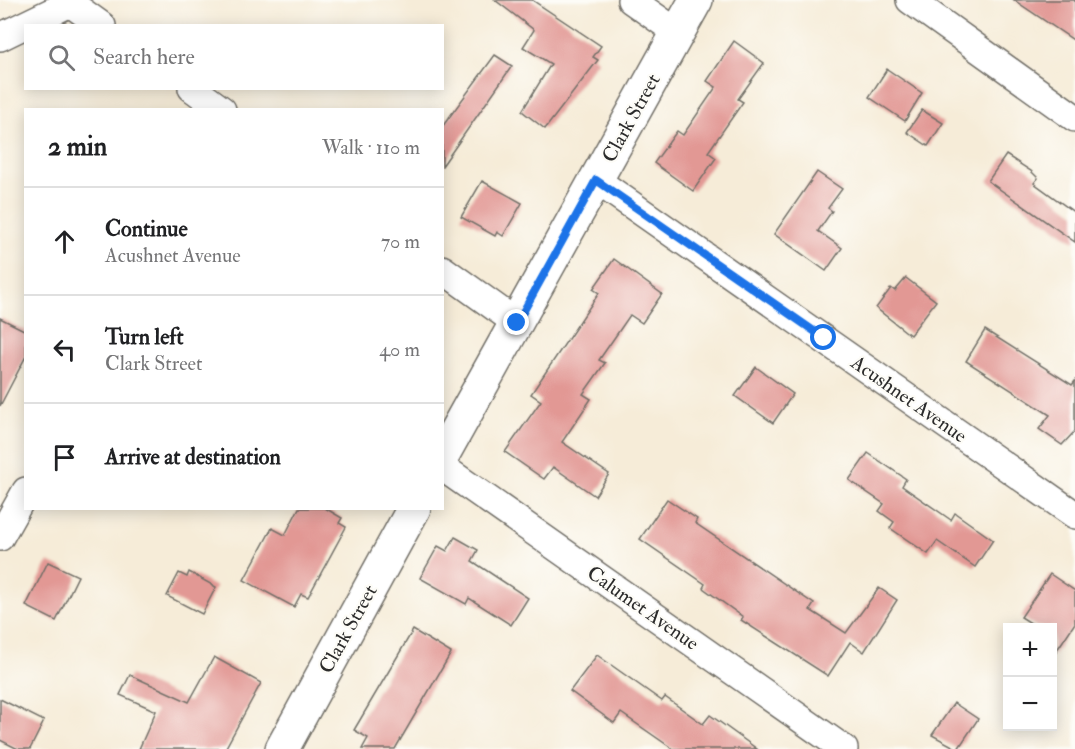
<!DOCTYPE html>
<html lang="en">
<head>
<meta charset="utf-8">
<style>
	:root { --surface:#fff; --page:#f6f6f6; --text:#202124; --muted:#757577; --line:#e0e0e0 }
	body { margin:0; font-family:"IM FELL Double Pica",serif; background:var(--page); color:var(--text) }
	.controls { position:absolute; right:18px; bottom:18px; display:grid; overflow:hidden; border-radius:0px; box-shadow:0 3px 15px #0003 }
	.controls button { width:54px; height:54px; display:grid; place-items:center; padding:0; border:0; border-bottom:2px solid var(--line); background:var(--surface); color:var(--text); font:30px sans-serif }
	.stop { position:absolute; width:18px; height:18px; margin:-14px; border:4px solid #1a73e8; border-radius:50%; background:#fff }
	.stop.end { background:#1a73e8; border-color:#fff; box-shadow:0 2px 6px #0008 }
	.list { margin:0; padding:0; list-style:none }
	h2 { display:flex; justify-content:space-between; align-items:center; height:78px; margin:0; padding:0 24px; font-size:26px }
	h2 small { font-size:20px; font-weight:400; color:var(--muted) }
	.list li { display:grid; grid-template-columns:39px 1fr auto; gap:18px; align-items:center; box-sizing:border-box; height:108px; padding:0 24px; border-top:2px solid var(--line) }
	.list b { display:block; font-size:22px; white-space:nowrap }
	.list p { margin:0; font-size:20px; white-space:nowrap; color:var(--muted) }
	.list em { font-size:20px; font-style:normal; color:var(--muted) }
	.icon { flex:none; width:33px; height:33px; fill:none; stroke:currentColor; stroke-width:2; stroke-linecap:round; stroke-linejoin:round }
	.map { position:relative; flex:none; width:1075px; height:749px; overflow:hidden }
	.search { position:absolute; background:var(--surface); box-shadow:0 3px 15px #0003; left:24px; top:24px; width:420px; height:66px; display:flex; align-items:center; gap:15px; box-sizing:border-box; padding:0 21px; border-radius:0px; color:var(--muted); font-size:22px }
	.panel { position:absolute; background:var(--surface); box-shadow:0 3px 15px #0003; left:24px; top:108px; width:420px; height:402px; border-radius:0px }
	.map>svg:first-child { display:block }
	.building { fill:#e29894 }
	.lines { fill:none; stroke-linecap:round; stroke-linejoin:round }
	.minor-casing { stroke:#726f68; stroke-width:30 }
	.tertiary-casing { stroke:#726f68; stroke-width:36 }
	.minor { stroke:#fff; stroke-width:27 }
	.tertiary { stroke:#fff; stroke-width:33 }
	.route { stroke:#1a73e8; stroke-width:8 }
	.labels { text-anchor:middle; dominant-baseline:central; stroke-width:4.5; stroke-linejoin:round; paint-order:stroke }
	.street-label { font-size:20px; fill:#2b2b2b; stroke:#fdfcf7 }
</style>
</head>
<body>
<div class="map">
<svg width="1075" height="749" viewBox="0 0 1075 749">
	<rect width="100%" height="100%" fill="#fdfcf7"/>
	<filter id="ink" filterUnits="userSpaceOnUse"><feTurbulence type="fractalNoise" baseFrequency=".0167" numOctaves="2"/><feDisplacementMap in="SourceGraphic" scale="12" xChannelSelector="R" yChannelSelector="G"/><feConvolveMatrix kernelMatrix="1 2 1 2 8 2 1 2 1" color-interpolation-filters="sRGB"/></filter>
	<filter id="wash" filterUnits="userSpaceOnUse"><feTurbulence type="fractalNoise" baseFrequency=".008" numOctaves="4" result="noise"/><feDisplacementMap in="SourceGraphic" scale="24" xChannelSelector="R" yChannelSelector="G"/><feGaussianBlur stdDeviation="1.35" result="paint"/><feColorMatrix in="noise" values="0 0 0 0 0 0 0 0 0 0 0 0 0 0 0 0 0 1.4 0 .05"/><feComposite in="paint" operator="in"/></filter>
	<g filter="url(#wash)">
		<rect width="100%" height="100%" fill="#f6ecd8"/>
		<g id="blocks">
			<g class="building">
				<path d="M495,0h37l69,46 -8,11 5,3 -53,69 -23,-18 29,-47 -28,-17 11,-17z"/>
				<path d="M1014,0h61v41z"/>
				<path d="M734,41l30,22 -26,36 5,3 -35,50 8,6 -23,33 -39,-28 23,-32 6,4 33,-48 -9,-6z"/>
				<path d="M495,55l17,11 -70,100v-39z"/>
				<path d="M887,69l35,24 -17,28 -36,-24z"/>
				<path d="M922,110l21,13 -15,23 -21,-14z"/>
				<path d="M1006,155l25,16 7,7 -4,5 41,30v29l-87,-61z"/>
				<path d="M817,172l25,17 -14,19 4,3 -14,20 24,17 -16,23 -52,-37z"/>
				<path d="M482,181l40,22 -19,33 -6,-4 -2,4 -34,-19z"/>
				<path d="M614,259l48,35 -20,29 -12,-8 -31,45 6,3 -22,31 8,5 -29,43 47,32 -14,22 -42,-29 -9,12 -39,-27 36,-51 -10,-7 68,-101 -6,-4z"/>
				<path d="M906,278l30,23 -26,34 -34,-27 15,-20 4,3z"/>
				<path d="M0,318l26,13v25l-26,50z"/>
				<path d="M985,330l87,55 3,-4v50l-13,14 -23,-16 11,-14 -84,-54z"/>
				<path d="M756,367l37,27 -20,29 -38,-27z"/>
				<path d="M868,453l38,26 -4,7 49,34 4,-7 38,27 -18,27 -38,-26 -9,13 -38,-26 4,-6 -15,-11 5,-7 -35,-24z"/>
				<path d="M667,499l30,20 -2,4 119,81 -4,6 36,23 33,-45 18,12 -33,52 -14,-10 -22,34 -87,-56 2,-3 -40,-29 2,-4 -65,-45z"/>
				<path d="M299,508h26l17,10 -3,5 7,4 -38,70 -7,-3 -7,13 -50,-27 28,-52 13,7z"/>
				<path d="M455,537l23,13 -6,11 56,37 -17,27 -42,-27 -3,6 -46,-26 18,-32 9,5z"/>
				<path d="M48,562l30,14 -22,45 -30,-15z"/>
				<path d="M189,572l27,15 -14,27 -35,-18 12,-23 8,4z"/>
				<path d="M1050,574l25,17v32l-22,33v-29h-16l-16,-10z"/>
				<path d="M413,630l38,23 -56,96h-33l6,-11 -14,-8z"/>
				<path d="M597,655l65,46 3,-4 38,27 7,-9 47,34h-84l-52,-36 -7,10 -44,-32z"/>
				<path d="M214,657l47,26 -36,66h-86l17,-38 -36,-16 10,-20 59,27z"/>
				<path d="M0,699l44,22 -14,28h-12l-18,-9z"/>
				<path d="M954,703l24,16 -20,30 -26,-14z"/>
			</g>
		</g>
	</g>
	<g filter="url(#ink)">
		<use href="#blocks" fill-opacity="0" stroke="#726f68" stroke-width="1.5"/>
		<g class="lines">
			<defs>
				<g id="minor">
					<path d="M66,0l36,26"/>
					<path d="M631,0l47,33"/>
					<path d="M910,0l165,118"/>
					<path d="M0,37l70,-34"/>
					<path d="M192,88l30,22"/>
					<path d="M596,180l479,335"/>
					<path d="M442,269l75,54"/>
					<path d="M442,467l402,282"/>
					<path d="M0,537l26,-46"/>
				</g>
				<g id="tertiary">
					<path d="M442,456l254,-456"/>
					<path d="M282,749l132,-241"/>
				</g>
			</defs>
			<use href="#minor" class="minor-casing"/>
			<use href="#tertiary" class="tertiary-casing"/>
			<use href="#minor" class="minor"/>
			<use href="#tertiary" class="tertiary"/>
		</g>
	</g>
	<g class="lines" filter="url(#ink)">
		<path class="route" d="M517,323l79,-143 228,158"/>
	</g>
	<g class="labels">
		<g class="street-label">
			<text transform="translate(631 118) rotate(-61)">Clark Street</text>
			<text transform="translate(909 399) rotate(35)">Acushnet Avenue</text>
			<text transform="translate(643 608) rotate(35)">Calumet Avenue</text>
			<text transform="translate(348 629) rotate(-61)">Clark Street</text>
		</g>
	</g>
</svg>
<div class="controls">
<button>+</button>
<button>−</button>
</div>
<div class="stop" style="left:824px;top:338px"></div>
<div class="stop end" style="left:517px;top:323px"></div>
<div class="search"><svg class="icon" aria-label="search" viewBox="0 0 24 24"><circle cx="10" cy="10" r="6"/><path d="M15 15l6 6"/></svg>Search here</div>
<section class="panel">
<h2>2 min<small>Walk · 110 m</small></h2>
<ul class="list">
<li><svg class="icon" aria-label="ahead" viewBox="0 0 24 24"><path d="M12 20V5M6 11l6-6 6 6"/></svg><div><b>Continue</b><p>Acushnet Avenue</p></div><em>70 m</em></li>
<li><svg class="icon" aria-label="left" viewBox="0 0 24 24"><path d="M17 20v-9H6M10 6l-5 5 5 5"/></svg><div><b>Turn left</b><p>Clark Street</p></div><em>40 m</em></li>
<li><svg class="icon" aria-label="arrive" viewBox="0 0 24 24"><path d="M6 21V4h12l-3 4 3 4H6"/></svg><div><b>Arrive at destination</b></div></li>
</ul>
</section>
</div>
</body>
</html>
